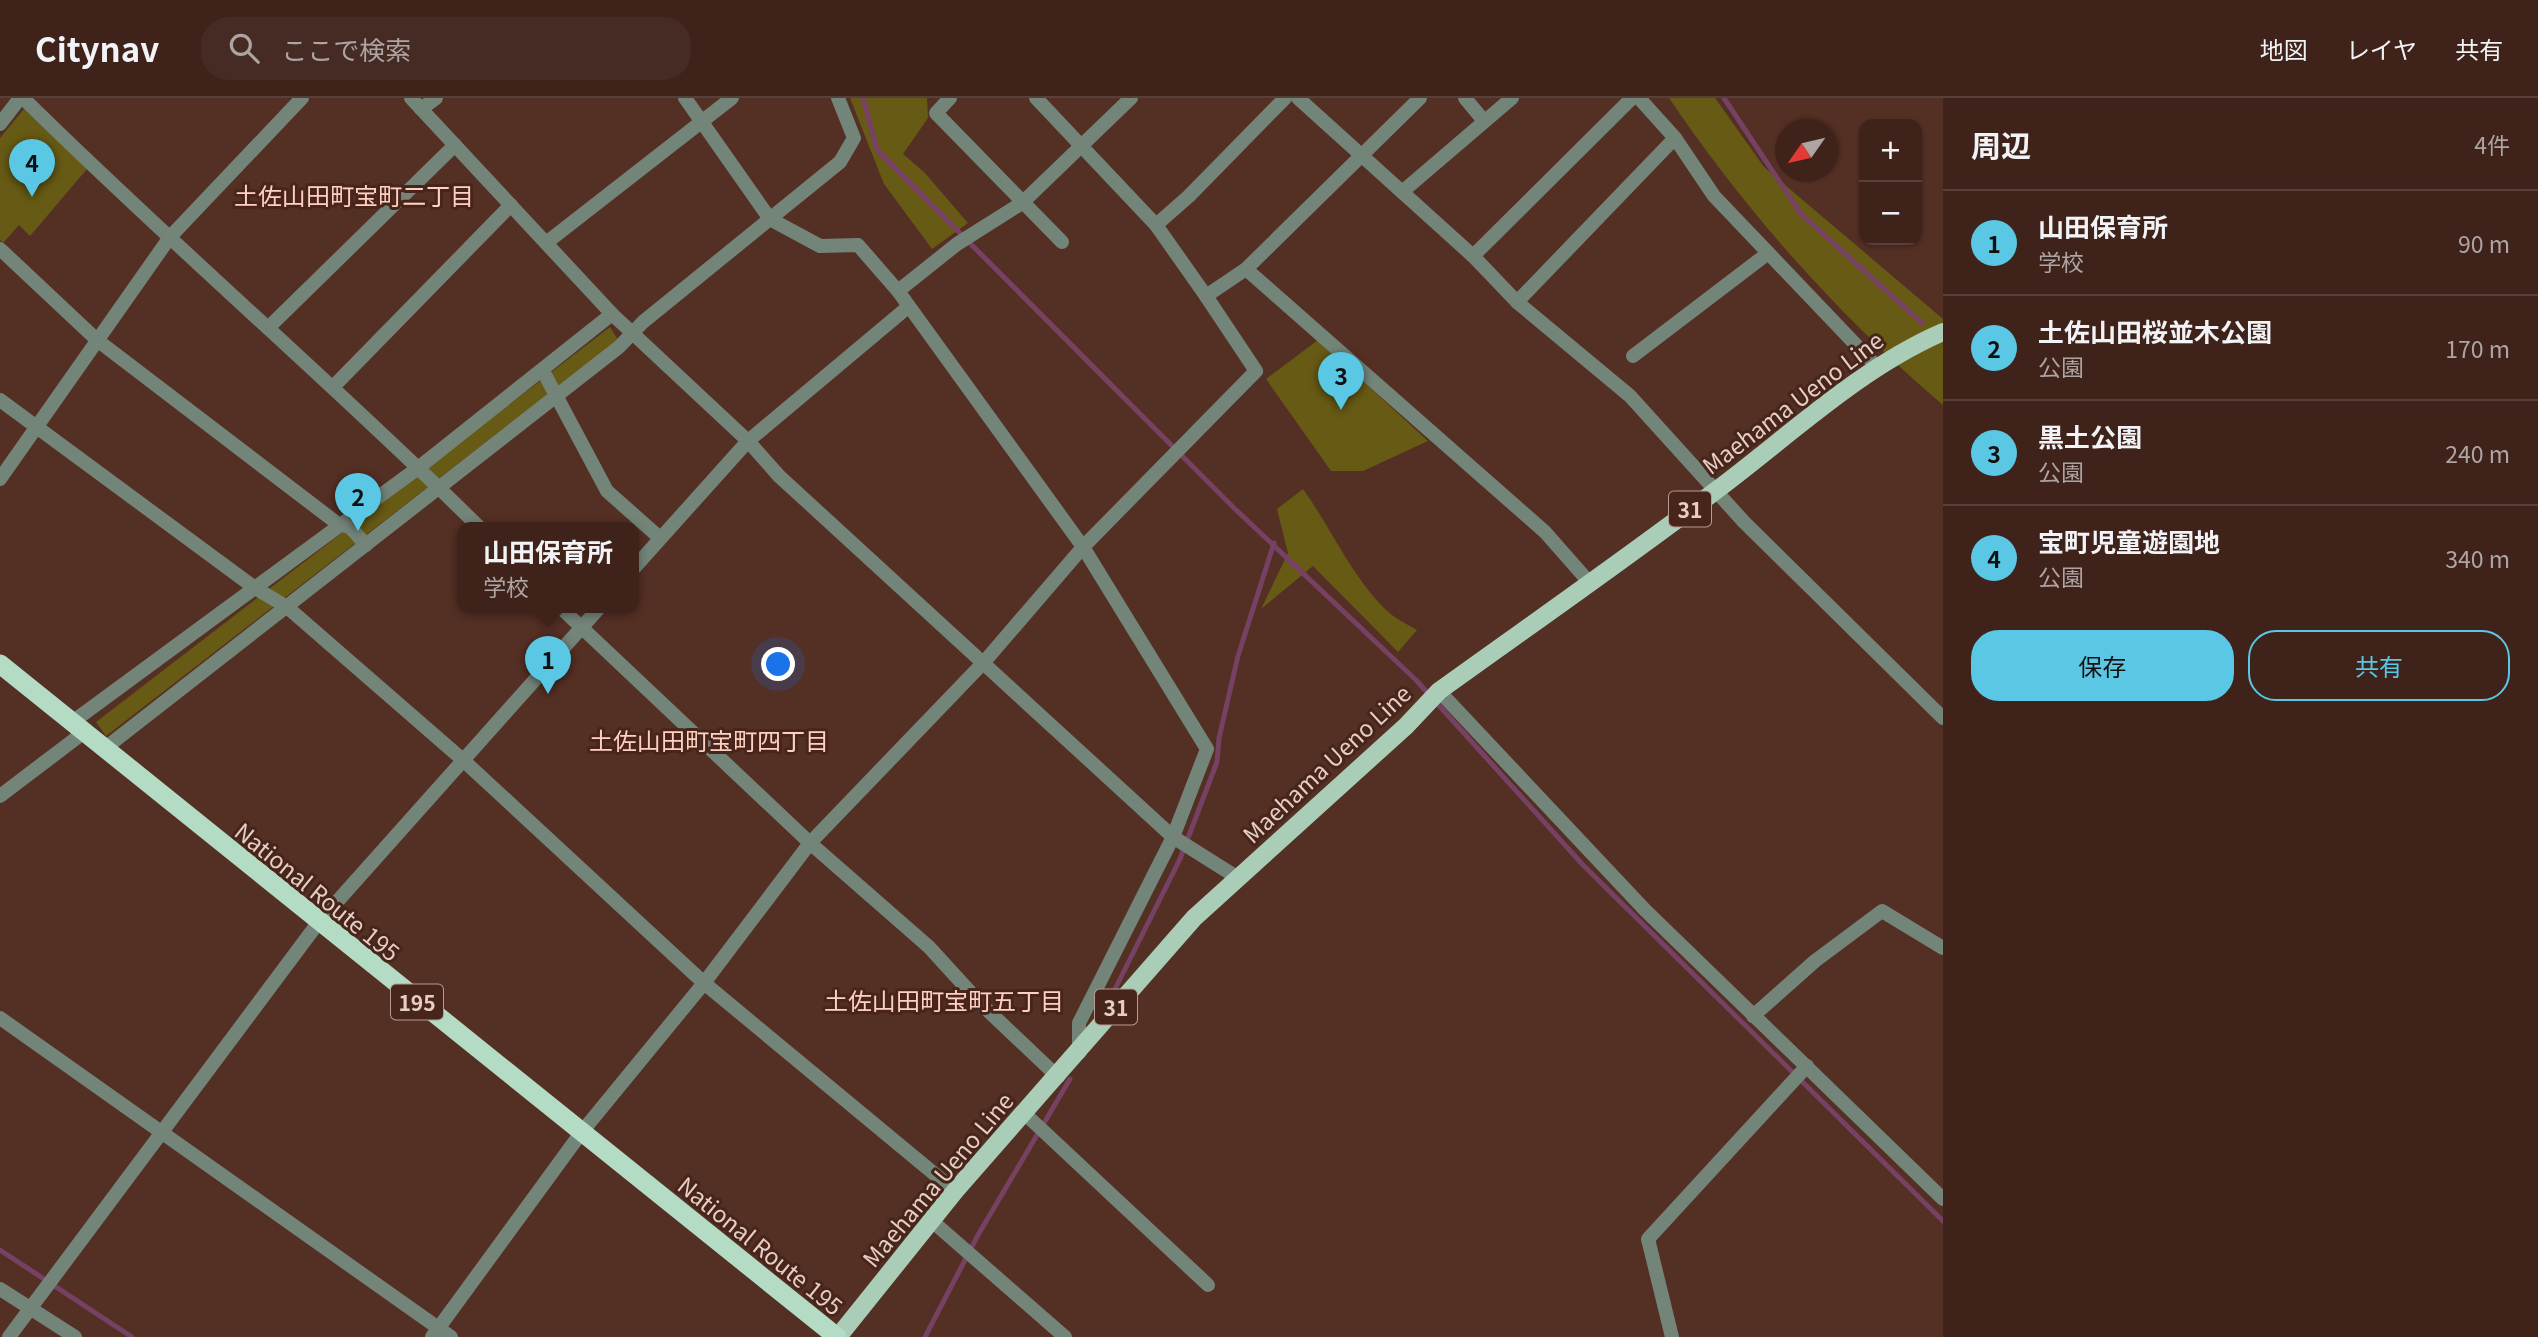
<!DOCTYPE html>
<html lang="ja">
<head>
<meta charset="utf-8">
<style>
	:root { --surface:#3f231b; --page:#462b24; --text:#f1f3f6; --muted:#ada4a3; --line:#58403a; --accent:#5ac8e5 }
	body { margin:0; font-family:Georgia,"Noto Sans JP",serif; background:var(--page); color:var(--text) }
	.controls { position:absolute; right:21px; top:21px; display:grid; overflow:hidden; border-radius:14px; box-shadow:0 2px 5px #0004 }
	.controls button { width:63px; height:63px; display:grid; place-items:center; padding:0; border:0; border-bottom:2px solid var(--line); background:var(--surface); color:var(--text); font:35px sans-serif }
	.compass { position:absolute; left:1775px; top:21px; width:63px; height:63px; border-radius:50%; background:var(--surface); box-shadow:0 2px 5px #0004; rotate:236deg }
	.you { position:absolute; left:779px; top:567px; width:24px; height:24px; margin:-18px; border:5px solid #fff; border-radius:50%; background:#1a73e8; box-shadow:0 0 0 10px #1a73e833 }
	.badge { display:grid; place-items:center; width:46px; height:46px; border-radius:50%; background:var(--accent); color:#111; font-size:23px; font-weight:700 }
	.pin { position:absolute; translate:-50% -58px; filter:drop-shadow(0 2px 4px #0008) }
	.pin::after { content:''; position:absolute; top:37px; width:24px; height:21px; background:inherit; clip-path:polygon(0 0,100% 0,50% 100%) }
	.popup { position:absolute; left:457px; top:424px; width:182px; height:91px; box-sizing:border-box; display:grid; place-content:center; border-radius:14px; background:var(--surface); filter:drop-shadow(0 2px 5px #0005); font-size:23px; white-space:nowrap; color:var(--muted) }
	.popup b { font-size:26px; color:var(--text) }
	.popup::after { content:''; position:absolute; left:50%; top:100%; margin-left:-14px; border:14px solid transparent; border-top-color:var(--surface) }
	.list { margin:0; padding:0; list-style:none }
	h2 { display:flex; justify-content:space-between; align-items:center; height:91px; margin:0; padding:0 28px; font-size:30px }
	h2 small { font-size:23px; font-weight:400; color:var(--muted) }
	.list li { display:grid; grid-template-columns:46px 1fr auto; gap:21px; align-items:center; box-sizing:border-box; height:105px; padding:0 28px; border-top:2px solid var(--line) }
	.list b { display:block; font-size:26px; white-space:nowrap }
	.list p { margin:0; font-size:23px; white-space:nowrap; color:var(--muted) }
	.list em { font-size:23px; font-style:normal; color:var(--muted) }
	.actions { display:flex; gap:14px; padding:21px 28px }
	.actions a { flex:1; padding:16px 0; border:2px solid var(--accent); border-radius:28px; text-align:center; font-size:24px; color:var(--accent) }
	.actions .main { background:var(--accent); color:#111 }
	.icon { flex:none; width:38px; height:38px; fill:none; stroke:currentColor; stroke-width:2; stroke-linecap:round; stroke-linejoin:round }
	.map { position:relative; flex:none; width:1943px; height:1239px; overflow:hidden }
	header { display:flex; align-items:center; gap:42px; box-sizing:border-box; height:98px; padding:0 35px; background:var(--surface); border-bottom:2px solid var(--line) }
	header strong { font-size:33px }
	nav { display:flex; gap:38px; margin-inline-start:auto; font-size:24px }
	.search { width:490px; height:63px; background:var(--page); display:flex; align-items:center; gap:18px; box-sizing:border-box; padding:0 24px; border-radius:28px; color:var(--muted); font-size:26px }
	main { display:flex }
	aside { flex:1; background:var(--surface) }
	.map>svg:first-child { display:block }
	.green { fill:#675a14 }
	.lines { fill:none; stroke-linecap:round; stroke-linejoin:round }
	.stream { stroke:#764163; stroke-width:5 }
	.minor { stroke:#738479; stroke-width:14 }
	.tertiary { stroke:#738479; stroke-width:14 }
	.primary { stroke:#a9cdb7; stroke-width:18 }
	.trunk { stroke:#b4dbc3; stroke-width:19 }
	.labels { text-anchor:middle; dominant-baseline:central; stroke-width:6; stroke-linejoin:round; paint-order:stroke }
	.shield { fill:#48251a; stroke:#b69b92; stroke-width:2 }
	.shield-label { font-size:21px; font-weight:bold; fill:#e5cec6 }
	.street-label { font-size:23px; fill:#e5cec6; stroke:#48251a }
	.neighbourhood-label { font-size:24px; fill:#ffd0c1; stroke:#48251a }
</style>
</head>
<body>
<header>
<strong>Citynav</strong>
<div class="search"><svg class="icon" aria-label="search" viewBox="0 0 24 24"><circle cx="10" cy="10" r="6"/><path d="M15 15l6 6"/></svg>ここで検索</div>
<nav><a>地図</a><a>レイヤ</a><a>共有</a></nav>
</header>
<main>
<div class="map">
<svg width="1943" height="1239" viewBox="0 0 1943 1239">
	<rect width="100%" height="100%" fill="#542f24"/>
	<g class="green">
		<path d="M850,0h77l1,20 -25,36 21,18 44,51 -36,26 -48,-65z"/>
		<path d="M1669,0h46l49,69 179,152v86c-104,-89 -197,-193 -274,-307z"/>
		<path d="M24,11l63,60 -57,67 -11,-11 -16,18 -3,-3v-102z"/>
		<path d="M610,229l8,13 -512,396 -10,-14z"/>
		<path d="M1318,242l110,101 -65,30h-32l-65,-92z"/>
		<path d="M1303,391c28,39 48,86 82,120 9,9 22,15 32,21l-19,22 -85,-86 -52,43 27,-56 -11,-44z"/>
	</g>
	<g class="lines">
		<g class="stream">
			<path d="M863,0l14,52 357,358 182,172 167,185 360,356"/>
			<path d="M1724,0l77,116 121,109"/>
			<path d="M1114,893l66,-132 37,-97 2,-24 19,-82 36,-113"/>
			<path d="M0,1152l132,87"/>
			<path d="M925,1239l53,-102 92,-156"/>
		</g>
		<g class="minor">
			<path d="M23,0c149,147 308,283 457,430"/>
			<path d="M685,0l85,121 50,27 38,-1 40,46 185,256 124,202 -34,88 -94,186v30"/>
			<path d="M950,0l-14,15 126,129"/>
			<path d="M1036,0l120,127 50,71 40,-27 174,-171"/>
			<path d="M1298,0l175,158 44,46 113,94 114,126 199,196"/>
			<path d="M1465,0l19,23"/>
			<path d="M1639,0l36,40 39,58 163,171"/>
			<path d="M421,11l15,-11"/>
			<path d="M1402,94l110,-94"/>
			<path d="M1156,127l33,-29 96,-98"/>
			<path d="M546,145l186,-145"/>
			<path d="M0,151l97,91 241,184 12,3 16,18"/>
			<path d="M1473,158l159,-158"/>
			<path d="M1246,171l299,263 44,50"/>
			<path d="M898,193l59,-47 65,-41 109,-105"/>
			<path d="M1517,204l158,-164"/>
			<path d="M268,230l187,-183"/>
			<path d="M1633,258l134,-102"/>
			<path d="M543,273l64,120 53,47"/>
			<path d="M333,289l178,-182"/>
			<path d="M0,302l255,188 32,19 176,153 241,223 251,208"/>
			<path d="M0,381l170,-242 132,-139"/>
			<path d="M634,470l114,-127 160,-134"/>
			<path d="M561,510l249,235 119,104 52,57 77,73"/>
			<path d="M1439,593l206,219 298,289"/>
			<path d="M71,625l347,-255 194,-154"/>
			<path d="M104,651l515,-402 24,-25 197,-160 14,-24 -16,-40"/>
			<path d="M0,698l83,-63"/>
			<path d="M1753,918l62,-55 67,-50 61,37"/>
			<path d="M0,920l451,319"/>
			<path d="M1024,1015l184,172"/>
			<path d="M932,1123l133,116"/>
			<path d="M0,1191l75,48"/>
			<path d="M9,1239l309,-414 281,-315"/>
			<path d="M432,1239l149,-204 123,-150 106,-140 175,-182 98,-114 173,-176 -50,-75"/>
			<path d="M1672,1239l-24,-98 159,-173"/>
		</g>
		<g class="tertiary">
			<path d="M411,0l201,216 136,127 31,35 394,361 65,41"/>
			<path d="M0,26l20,-26"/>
		</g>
		<path class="primary" d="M838,1239l117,-146 239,-273 212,-192 33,-35c93,-67 188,-133 279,-202 72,-54 142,-121 225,-157"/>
		<path class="trunk" d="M0,566l837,673"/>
	</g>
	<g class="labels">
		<g class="shield">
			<rect x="1669" y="393.5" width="42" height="35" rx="5"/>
			<rect x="391" y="886.5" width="52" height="35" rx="5"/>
			<rect x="1095" y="891.5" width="42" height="35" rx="5"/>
		</g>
		<g class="shield-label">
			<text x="1690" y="411">31</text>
			<text x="417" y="904">195</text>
			<text x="1116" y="909">31</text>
		</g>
		<g class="street-label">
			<text transform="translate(1792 304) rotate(-37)">Maehama Ueno Line</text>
			<text transform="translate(1326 665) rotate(-43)">Maehama Ueno Line</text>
			<text transform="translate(318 793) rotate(39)">National Route 195</text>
			<text transform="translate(937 1081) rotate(-50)">Maehama Ueno Line</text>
			<text transform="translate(761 1147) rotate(39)">National Route 195</text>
		</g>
		<g class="neighbourhood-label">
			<text x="354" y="96">土佐山田町宝町二丁目</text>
			<text x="709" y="641">土佐山田町宝町四丁目</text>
			<text x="944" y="901">土佐山田町宝町五丁目</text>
		</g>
	</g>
</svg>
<div class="controls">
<button>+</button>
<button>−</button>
</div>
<svg class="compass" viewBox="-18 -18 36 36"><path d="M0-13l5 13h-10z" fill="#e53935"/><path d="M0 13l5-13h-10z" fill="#ada4a3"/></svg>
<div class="you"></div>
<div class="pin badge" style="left:548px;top:596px">1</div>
<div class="popup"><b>山田保育所</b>学校</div>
<div class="pin badge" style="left:358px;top:433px">2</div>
<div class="pin badge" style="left:1341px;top:312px">3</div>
<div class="pin badge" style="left:32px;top:99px">4</div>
</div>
<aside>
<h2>周辺<small>4件</small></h2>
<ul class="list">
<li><span class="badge">1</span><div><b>山田保育所</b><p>学校</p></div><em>90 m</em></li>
<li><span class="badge">2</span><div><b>土佐山田桜並木公園</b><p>公園</p></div><em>170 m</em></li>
<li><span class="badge">3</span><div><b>黒土公園</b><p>公園</p></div><em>240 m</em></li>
<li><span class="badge">4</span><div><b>宝町児童遊園地</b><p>公園</p></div><em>340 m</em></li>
</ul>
<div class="actions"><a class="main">保存</a><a>共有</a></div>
</aside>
</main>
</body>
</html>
